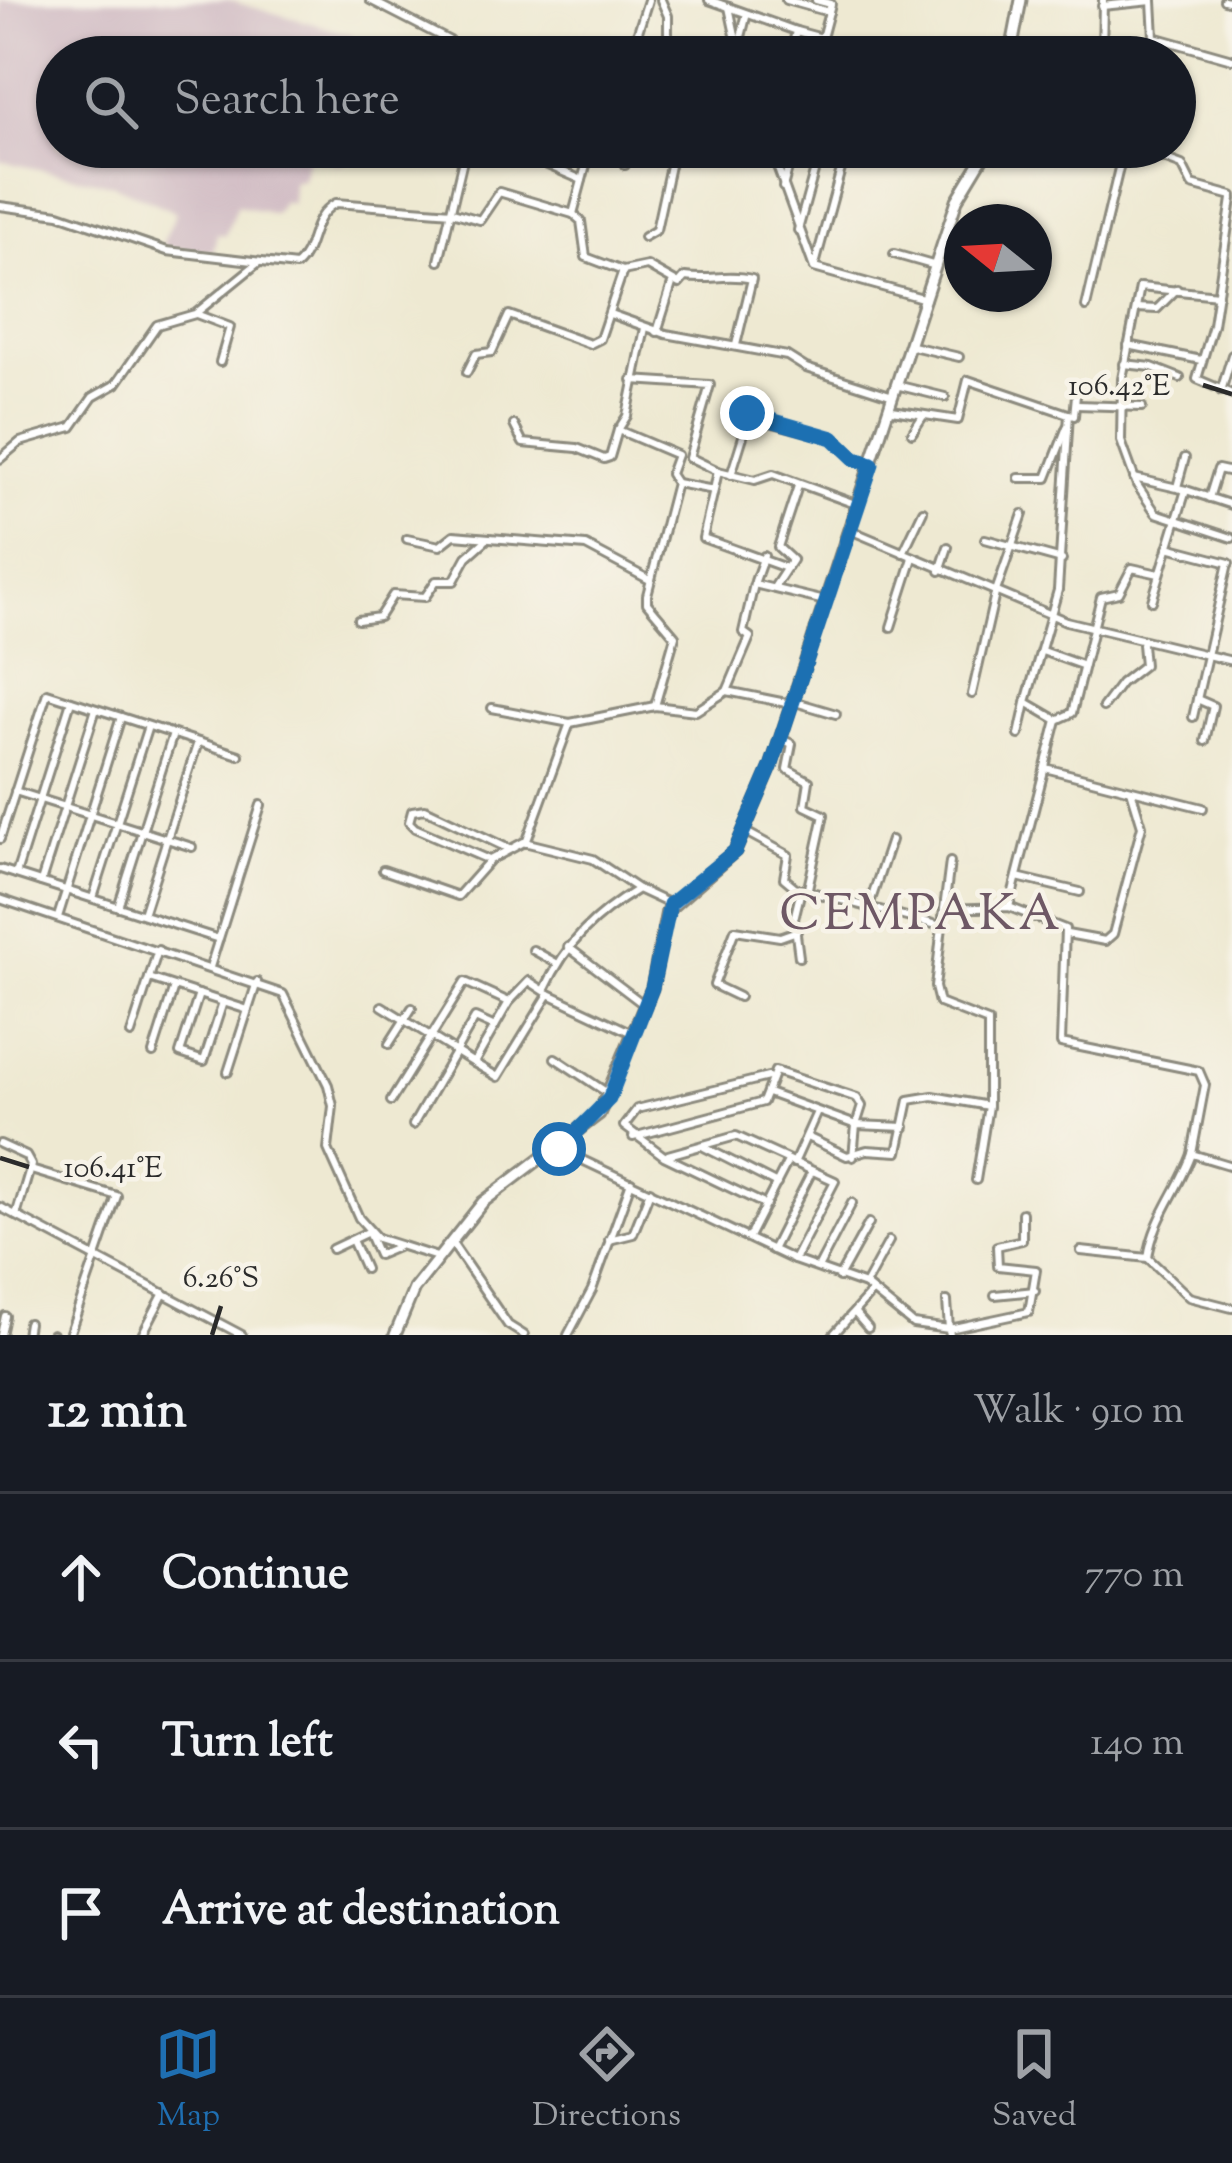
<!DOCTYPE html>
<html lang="en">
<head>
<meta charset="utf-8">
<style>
	:root { --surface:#171b24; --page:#20242c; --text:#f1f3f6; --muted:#9ea1a6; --line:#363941; --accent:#1f6fb2 }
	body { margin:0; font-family:"Sorts Mill Goudy",serif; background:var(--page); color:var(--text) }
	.compass { position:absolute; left:944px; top:204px; width:108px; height:108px; border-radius:50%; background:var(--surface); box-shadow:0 3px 9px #0004; rotate:288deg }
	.stop { position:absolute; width:36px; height:36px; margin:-27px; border:9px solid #1f6fb2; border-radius:50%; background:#fff }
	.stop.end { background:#1f6fb2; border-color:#fff; box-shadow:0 3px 12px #0008 }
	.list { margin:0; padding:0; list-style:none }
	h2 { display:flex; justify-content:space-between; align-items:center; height:156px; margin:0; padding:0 48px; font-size:51px }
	h2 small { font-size:39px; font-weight:400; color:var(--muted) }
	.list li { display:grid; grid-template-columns:78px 1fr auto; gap:36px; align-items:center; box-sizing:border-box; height:168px; padding:0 48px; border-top:3px solid var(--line) }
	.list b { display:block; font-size:45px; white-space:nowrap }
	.list em { font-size:39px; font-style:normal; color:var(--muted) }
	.icon { flex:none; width:66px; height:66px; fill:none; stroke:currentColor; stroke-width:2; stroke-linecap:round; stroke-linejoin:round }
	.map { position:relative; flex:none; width:1232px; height:1335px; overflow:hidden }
	.search { position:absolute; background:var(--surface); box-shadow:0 3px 9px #0004; left:36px; right:36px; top:36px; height:132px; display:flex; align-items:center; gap:30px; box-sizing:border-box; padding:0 42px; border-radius:66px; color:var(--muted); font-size:45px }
	.sheet { height:660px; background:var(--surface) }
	nav { display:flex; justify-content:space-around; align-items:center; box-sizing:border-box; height:168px; border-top:3px solid var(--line); background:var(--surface); font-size:33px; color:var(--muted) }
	nav a { display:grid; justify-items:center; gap:6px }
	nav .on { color:var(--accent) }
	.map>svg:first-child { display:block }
	.industrial { fill:#d2bdc5 }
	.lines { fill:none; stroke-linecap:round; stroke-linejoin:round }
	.street-casing { stroke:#8c8a7e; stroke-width:12 }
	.secondary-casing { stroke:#8c8a7e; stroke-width:15 }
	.street { stroke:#fff; stroke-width:6 }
	.secondary { stroke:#fff; stroke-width:9 }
	.route { stroke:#1f6fb2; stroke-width:15 }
	.ticks { fill:none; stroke:#2b2b2b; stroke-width:4.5 }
	.labels { text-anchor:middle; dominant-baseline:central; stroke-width:9; stroke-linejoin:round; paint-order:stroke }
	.quarter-label { font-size:51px; letter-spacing:3px; fill:#6e5865; stroke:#f7f3e8 }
	.ticks-label { font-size:30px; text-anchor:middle; fill:#2b2b2b; stroke:#f7f3e8; stroke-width:9; stroke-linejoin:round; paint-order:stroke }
</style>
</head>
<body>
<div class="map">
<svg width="1232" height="1335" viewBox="0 0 1232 1335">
	<rect width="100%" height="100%" fill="#f7f3e8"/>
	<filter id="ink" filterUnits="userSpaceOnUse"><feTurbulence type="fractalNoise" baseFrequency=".00833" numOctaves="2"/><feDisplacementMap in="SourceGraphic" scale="24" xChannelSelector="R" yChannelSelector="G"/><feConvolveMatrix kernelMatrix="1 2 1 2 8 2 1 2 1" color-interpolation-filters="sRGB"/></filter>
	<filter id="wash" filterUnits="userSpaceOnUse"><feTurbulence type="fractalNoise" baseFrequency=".004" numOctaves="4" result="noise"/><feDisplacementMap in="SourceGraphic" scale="48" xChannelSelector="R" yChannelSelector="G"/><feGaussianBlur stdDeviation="2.7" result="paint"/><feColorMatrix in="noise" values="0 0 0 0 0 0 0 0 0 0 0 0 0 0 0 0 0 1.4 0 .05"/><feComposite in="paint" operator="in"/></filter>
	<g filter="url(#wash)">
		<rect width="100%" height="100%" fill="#eee9d2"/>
		<path class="industrial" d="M0,0h227l127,35 -6,22h-291v90h291l-5,17 -35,-7 -5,22 -11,2v22l-9,-2 -9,13 -37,-9 -12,30 -8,-1 -4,18 -52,-5 15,-35 -62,-27 -114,-24z"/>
	</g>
	<g filter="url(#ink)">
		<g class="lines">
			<defs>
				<g id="street">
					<path d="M370,0l80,41v16"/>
					<path d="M661,0l7,16v41"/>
					<path d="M709,0l87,31 -6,26"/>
					<path d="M786,0l43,12"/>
					<path d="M816,0l15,4 -14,53"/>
					<path d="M1224,0l8,2"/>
					<path d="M1152,1l2,36 78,22"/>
					<path d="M1102,6l50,-5"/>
					<path d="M729,7l9,42"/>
					<path d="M796,31l26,7"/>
					<path d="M630,57l18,-57"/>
					<path d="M736,57l10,-40"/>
					<path d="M1102,57l1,-57"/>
					<path d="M770,147l44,121 112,31"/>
					<path d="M1134,147l48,18 10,20 40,11"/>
					<path d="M545,164l37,16"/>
					<path d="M625,165l2,-18"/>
					<path d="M783,187l11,-40"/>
					<path d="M1232,199l-19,126 -16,54 35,15"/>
					<path d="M0,206l59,8 108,37 129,15c20,-17 12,-48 40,-63l116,9 28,8 19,-28 74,22 18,-67"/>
					<path d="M798,230l23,-83"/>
					<path d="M644,237l12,-7 18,-83"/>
					<path d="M894,254l42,12"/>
					<path d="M439,261l27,-114"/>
					<path d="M815,265l32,-118"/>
					<path d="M623,271l24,-5 32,18 6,-7c26,4 41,-4 67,2l-16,66"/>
					<path d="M1218,295l-78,-8 -18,92 -1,62 16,44 19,28 76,25"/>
					<path d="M1086,307l38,-160"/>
					<path d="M1136,308l21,1 20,-20"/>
					<path d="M196,314l34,13 -10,35"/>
					<path d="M610,314l56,20 121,22 19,12 87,28"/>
					<path d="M657,332l15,-48"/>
					<path d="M1128,345l73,15"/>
					<path d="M912,346l47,11"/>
					<path d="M1124,364l28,3 28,11"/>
					<path d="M467,372l9,-18 16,-2 17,-37 81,29 10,-5 23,-68 -37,-14 -5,-36 -8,-7"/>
					<path d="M632,380l78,5 -21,73"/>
					<path d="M900,386l45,11"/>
					<path d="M1221,391l11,-36"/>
					<path d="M1077,405l65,2"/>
					<path d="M748,406l2,11 83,21 22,21 17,5"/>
					<path d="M892,410l66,10 10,-40 106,36 2,-21"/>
					<path d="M514,425l9,18 54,5 27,11 6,-2 8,-27 59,25 -7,19 6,9 -29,112v8l28,33 -20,70"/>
					<path d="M618,430l9,-14 18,-88"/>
					<path d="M912,433l11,-17"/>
					<path d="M691,458l27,13 -4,19"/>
					<path d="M0,459l20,-17 52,-15 21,-30 23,-13 41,-59 38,-11 64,-52"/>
					<path d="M718,471l37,9 18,-6 85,31"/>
					<path d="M731,475l14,-45"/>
					<path d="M1019,478h28l20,-51"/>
					<path d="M1134,478l52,12"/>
					<path d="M676,483l38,7 -11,48 83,30"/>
					<path d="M1177,487l8,-29"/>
					<path d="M1209,498l9,-29 14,3"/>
					<path d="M850,530l216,91 166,40"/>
					<path d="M407,539l33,7 14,-11 132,11 64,34"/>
					<path d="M985,539l77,21"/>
					<path d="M1168,547l61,16"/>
					<path d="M903,553l20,-42"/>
					<path d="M940,571l8,-24"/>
					<path d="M755,581l9,-25"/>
					<path d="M775,586l17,-26 -14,-13 20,-61"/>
					<path d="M1152,601l34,-111 46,15"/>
					<path d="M358,620l21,-3 14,-22 32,2 11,-16h18l13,-24 18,-16"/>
					<path d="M891,627l22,-69"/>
					<path d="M1042,651l42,15"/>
					<path d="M727,691l23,-54 -7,-5 11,-48 71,17"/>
					<path d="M972,694l23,-100 28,-80"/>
					<path d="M1197,699l16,7 -8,35"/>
					<path d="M792,701l44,13"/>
					<path d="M1103,707l18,-24 23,-18 -2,-21"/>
					<path d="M492,708l78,15"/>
					<path d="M1193,717l35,-154"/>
					<path d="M1057,720l15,-7 29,-116 18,-4 13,-25 27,6"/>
					<path d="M1019,735l7,-32"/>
					<path d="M780,738l12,6 -5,25 22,12 -4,25 19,9 -16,73"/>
					<path d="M1045,768l158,40"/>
					<path d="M15,791l177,56"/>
					<path d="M744,831l44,24 -4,23 12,10 145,38"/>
					<path d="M0,839l47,-146 192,62"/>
					<path d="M526,843l44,-120 85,-17 41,5 31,-20 64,13"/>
					<path d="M489,860l-74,-32 -6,-6 3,-11 13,-2 82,39"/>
					<path d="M0,869l219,70"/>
					<path d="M383,870l75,26 32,-36 34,-18 69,17 45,30"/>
					<path d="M16,874l55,-173"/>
					<path d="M1017,877l63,15"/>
					<path d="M41,882l55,-173"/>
					<path d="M93,898l55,-172"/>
					<path d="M0,899l283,95 45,91 5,21 -5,43 31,69 18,20 60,19"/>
					<path d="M118,907l55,-173"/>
					<path d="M1009,907l48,-187 -31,-18 32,-112 11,-176"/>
					<path d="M868,909l23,-69"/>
					<path d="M944,909l6,-47"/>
					<path d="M143,914l55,-172"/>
					<path d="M58,917l63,-200"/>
					<path d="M1067,934l38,7 8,-7 29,-108 -11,-36"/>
					<path d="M568,947l75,57"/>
					<path d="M533,950l25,14"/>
					<path d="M799,957l-5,-38 7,-29"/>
					<path d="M210,967l51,-162"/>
					<path d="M149,978l99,32"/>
					<path d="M529,981l20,13 -51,83 -24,-14 35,-61z"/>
					<path d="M545,989c21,-46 50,-74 93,-100l32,15"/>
					<path d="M199,994l-19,59 24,8 19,-59"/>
					<path d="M549,994l83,39"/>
					<path d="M739,997l-25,-12 21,-55 45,7 17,-6"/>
					<path d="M382,1006l92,57"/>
					<path d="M131,1034l27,-84"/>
					<path d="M389,1044l23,-36"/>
					<path d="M153,1053l21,-66"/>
					<path d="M555,1058l51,34"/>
					<path d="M228,1072l29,-90"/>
					<path d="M391,1101l74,-119 44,20"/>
					<path d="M413,1125l62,-107 20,9"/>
					<path d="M633,1137l130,-35 12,-31 82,27 5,8 -6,19 -88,-32"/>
					<path d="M807,1137l40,19 20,-6 31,2 11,-52 24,-4 55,10"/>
					<path d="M0,1144l26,12 5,9 -15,51"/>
					<path d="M704,1147l73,37"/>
					<path d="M559,1149l235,111 71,25 48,39 36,5 1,6"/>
					<path d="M1192,1154c-13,36 -39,65 -44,104l41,39 43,11"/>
					<path d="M668,1155l68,-19 99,45 -41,79"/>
					<path d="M853,1157l3,-32 49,2"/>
					<path d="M794,1163l23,-51"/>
					<path d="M31,1170l86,26 -48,139"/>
					<path d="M976,1180l12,-74v-84l-49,-19 -4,-16 9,-78 65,-2 56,22 -4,114 138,28 6,14 -13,69 40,12"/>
					<path d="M766,1205l-102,-49 -40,-30 13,-17 131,-32"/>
					<path d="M0,1207l242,128"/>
					<path d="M749,1237l39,-76"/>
					<path d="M352,1240l13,29"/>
					<path d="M609,1240l24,-6 17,-43"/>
					<path d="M451,1242l57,83 16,10"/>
					<path d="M332,1249l36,-17 10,23 19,-8"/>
					<path d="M772,1250l40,-79"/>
					<path d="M1081,1251l67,7"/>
					<path d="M818,1268l34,-65"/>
					<path d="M839,1277l30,-54"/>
					<path d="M865,1285l24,-44"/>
					<path d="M995,1295l40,-4"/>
					<path d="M947,1301l2,28 80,-17 7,-42 -38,-4 -1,-20 25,-6v-27"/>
					<path d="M855,1313l13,15"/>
					<path d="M1,1335l4,-19"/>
					<path d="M26,1335l2,-12"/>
					<path d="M52,1335v-1"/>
					<path d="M142,1335l22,-42"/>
					<path d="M568,1335l24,-45 39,-108"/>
					<path d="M833,1335l39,-43"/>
				</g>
				<g id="secondary">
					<path d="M1010,57l11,-57"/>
					<path d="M395,1335l19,-46 69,-87 116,-88 53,-126 15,-77 68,-60 36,-84 186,-567 32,-53"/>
				</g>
			</defs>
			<use href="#street" class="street-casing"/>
			<use href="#secondary" class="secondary-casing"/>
			<use href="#street" class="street"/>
			<use href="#secondary" class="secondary"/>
		</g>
	</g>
	<g class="lines" filter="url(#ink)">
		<path class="route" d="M559,1149l50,-50 43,-111 18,-84 65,-53 36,-84 101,-303 -17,-5 -22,-21 -86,-25"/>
	</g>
	<path class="ticks" d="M1203,385l29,9M0,1158l29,9M212,1335l9,-29"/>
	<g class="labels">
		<g class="quarter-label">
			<text x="921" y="916">CEMPAKA</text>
		</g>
	</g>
	<g class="ticks-label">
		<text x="1119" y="395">106.42°E</text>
		<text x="113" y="1177">106.41°E</text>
		<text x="221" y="1287">6.26°S</text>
	</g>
</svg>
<svg class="compass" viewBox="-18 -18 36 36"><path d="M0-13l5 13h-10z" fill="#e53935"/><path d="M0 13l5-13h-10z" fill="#9ea1a6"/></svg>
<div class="stop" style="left:559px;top:1149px"></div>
<div class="stop end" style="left:747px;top:413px"></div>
<div class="search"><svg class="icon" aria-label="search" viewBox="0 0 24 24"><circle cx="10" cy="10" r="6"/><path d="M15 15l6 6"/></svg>Search here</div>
</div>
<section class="sheet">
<h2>12 min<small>Walk · 910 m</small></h2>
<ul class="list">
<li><svg class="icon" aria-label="ahead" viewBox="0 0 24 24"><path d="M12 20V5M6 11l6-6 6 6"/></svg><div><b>Continue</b></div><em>770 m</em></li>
<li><svg class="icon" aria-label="left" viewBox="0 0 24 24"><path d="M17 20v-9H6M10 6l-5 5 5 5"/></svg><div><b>Turn left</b></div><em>140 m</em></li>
<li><svg class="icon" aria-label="arrive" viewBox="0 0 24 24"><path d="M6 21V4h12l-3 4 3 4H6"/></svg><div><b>Arrive at destination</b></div></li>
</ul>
</section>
<nav>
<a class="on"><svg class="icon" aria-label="map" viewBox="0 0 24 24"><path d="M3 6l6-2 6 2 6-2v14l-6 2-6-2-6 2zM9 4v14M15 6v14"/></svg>Map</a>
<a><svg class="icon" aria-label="directions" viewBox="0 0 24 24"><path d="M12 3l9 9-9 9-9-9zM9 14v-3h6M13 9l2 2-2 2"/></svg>Directions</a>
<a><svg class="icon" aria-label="saved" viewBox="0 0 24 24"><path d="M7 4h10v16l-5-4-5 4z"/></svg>Saved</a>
</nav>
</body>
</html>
